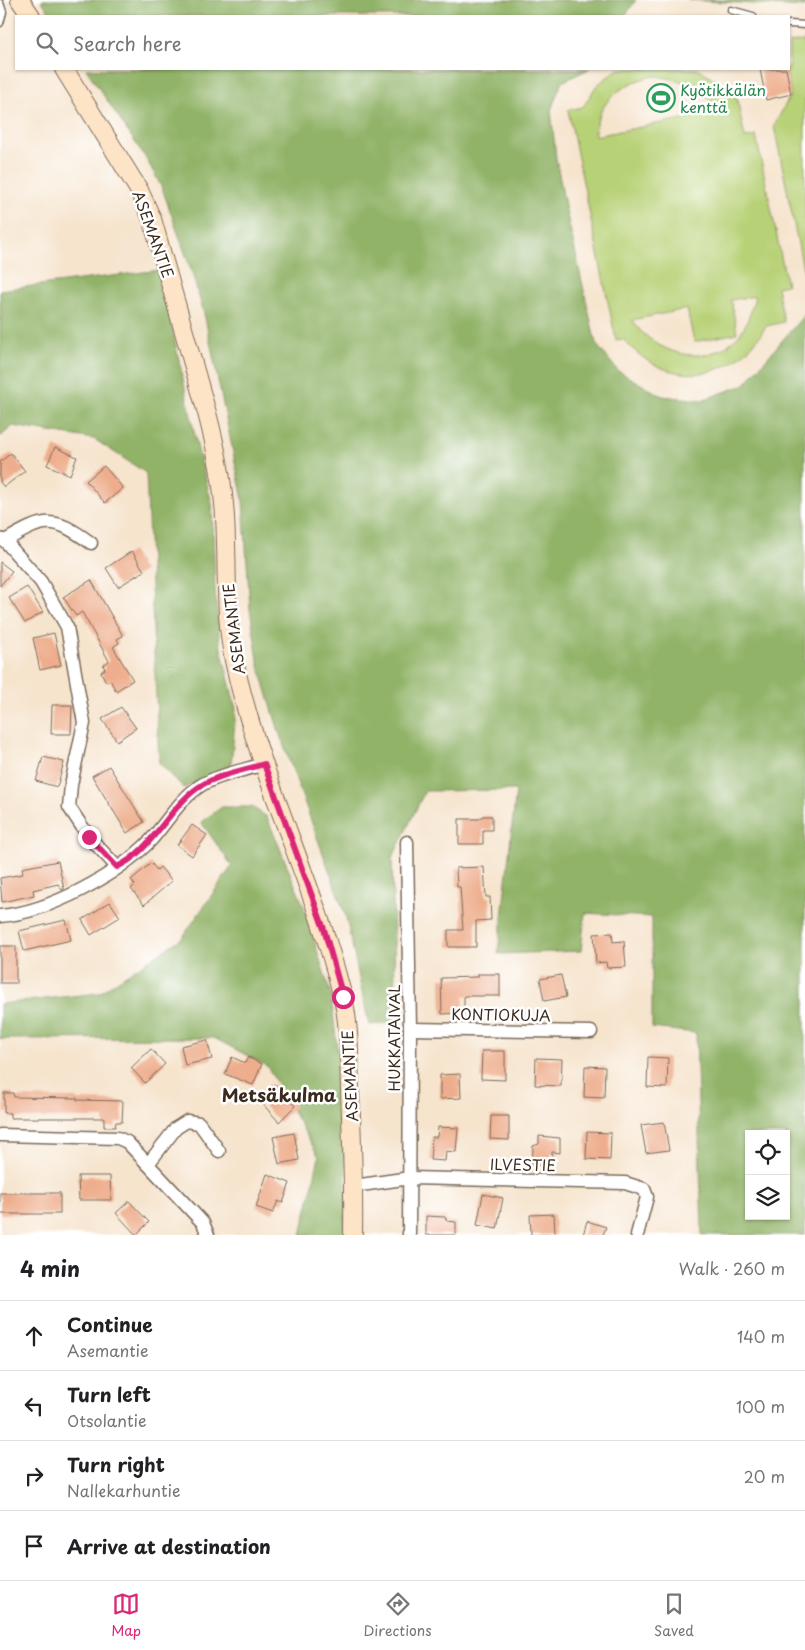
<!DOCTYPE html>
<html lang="en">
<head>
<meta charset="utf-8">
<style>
	:root { --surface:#fff; --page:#f2f2f2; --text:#202124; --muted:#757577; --line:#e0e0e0; --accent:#db2777 }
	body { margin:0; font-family:"Playpen Sans",sans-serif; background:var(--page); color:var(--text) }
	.controls { position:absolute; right:15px; bottom:15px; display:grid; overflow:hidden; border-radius:0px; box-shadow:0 1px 4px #0004 }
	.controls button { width:45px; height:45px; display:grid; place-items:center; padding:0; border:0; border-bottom:1px solid var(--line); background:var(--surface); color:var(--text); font:25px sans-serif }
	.stop { position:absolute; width:15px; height:15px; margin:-11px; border:4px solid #db2777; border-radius:50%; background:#fff }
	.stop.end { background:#db2777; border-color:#fff; box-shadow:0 1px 5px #0008 }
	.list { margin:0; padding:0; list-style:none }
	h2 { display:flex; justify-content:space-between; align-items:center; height:65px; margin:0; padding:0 20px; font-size:21px }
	h2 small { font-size:16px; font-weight:400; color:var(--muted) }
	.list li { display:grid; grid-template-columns:32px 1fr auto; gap:15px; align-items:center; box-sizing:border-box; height:70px; padding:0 20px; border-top:1px solid var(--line) }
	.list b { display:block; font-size:19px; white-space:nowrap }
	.list p { margin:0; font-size:16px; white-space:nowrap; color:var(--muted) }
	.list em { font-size:16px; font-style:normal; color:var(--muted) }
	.icon { flex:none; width:28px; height:28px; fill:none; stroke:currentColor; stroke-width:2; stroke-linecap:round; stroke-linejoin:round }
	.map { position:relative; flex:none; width:805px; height:1235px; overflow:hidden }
	.search { position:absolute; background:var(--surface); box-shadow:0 1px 4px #0004; left:15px; right:15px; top:15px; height:55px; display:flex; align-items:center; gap:12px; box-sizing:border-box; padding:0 18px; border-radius:0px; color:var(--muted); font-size:19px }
	.sheet { height:345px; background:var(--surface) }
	nav { display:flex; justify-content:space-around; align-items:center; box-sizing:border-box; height:70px; border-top:1px solid var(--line); background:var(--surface); font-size:14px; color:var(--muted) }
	nav a { display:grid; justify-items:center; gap:2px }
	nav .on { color:var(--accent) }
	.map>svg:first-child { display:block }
	.green { fill:#b7d176; stroke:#797e4a; fill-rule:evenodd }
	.forest { fill:#91b367; stroke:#666e42; fill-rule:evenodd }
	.building { fill:#eead8c }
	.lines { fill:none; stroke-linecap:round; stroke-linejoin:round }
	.service-casing { stroke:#7c6b5b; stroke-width:9 }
	.minor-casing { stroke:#7c6b5b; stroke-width:15 }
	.secondary-casing { stroke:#7c6b5b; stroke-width:20 }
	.service { stroke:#fff; stroke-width:6 }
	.minor { stroke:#fff; stroke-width:12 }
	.secondary { stroke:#fee4c6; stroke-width:18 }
	.route { stroke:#db2777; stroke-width:6 }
	.labels { text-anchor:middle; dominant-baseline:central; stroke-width:5; stroke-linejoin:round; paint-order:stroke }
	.leisure-label { font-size:15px; fill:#27864d; stroke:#fff; text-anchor:start }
	.street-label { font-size:15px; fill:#3b2a1e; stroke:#fff }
	.quarter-label { font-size:18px; font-weight:bold; fill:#3b2a1e; stroke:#fff }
</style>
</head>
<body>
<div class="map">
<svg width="805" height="1235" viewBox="0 0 805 1235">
	<rect width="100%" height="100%" fill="#fff"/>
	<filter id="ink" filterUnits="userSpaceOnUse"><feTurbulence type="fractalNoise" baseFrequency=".02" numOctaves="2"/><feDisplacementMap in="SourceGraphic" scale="10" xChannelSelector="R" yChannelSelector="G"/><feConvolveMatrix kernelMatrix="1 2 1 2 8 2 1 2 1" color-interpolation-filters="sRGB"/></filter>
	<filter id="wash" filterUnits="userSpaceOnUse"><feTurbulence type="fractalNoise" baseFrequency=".0096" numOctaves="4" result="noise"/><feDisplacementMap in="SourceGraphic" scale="20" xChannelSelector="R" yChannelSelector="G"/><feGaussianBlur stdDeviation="1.12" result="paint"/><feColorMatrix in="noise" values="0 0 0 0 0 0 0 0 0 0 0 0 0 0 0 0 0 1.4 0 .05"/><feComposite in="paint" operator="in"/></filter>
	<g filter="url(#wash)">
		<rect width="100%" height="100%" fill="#f6e4cd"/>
		<g class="green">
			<path d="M804,41l1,10v227l-31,-152 17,-32 -5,-25h3v-26z"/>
			<path d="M618,69h81l16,10 11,12 9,-2 10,49 11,-2 31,149 -10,2 7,35 -18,4c-33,58 -99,64 -143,13l-7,1 -48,-230 15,-3 14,-22zM653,76c27,2 51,11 65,36l-123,24c1,-34 27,-53 58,-60zM755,296c-3,12 -6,25 -14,36 -29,39 -85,24 -109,-12l55,-11 7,33 43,-9 -6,-33z"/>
		</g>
		<g class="forest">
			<path d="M41,0h595l-11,16h-573z"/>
			<path d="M689,0h116v7z"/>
			<path d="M86,69h503l-27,13 -11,28 5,48 9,48 31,138 22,27 44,25 40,4 42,-15 61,-71v921h-103l-6,-202 -44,-5v-111l-67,-4 -4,38 -83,3 18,-164 -91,1 -33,68 4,163 -27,3 -23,-108 -66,-182 -21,-69 -9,-57 -7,-109 -39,-187 -13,-43 -29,-82 -15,-28zM749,1134h37v82h-37z"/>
			<path d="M160,270l38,180 14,54 3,86 5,54 16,65 -5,57 -47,22 -25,-25 -13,-290 -52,-34 -81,-13 -13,11v-147z"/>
			<path d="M222,807h30l15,10 35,85 29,93 10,87 5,86 -1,67h-44l18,-78 -52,-91 -53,-28 -214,1v-35l99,-11 83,-55 50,-72 -31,-44z"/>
		</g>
		<g id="blocks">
			<g class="building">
				<path d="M760,69h26l5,25 -25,6z"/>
				<path d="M55,447l22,10 -7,18 -23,-10z"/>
				<path d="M11,453l14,18 -21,16 -4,-5v-20z"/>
				<path d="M104,466l19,22 -18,15 -19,-22z"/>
				<path d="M132,551l12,20 -26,16 -12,-19z"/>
				<path d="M0,562l12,9 -12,15z"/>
				<path d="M91,580l32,56 -6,3 2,4 -6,4 20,33 -17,11 -6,-11 -4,2 -5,-10 4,-3 -2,-4 6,-4 -27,-49 -6,4 -13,-19z"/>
				<path d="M27,587l16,25 -18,11 -16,-25z"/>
				<path d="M54,633l7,32 -21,5 -7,-32z"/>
				<path d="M52,705h20l-1,29h-20z"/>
				<path d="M121,707l15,21 -19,13 -15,-22z"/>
				<path d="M43,757l21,5 -7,25 -21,-6z"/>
				<path d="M109,766l35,56 -17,11 -35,-57z"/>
				<path d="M483,816h9v14h-9v14h-24v-25h20z"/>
				<path d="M192,825l15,10 -15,21 -15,-11z"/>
				<path d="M58,861l6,28 -2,1 -4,-6 -25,6 1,5 -32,7 -2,-24 23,-4 -1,-6z"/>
				<path d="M151,863l6,7 3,-3 12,14 -28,24 -13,-16 4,-4 -4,-5z"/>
				<path d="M484,867l2,30h4l1,23 -15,1v26h-28v-17h15l-3,-43h-3l-1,-19z"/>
				<path d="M110,902l10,15 -29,18 -9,-15z"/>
				<path d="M66,920l5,20 -47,11 -5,-20z"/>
				<path d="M612,933l1,9 11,-1 2,26 -19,1 -1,-6 -10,1 -2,-29z"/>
				<rect x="0" y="946" width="16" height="37"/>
				<path d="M478,974h22v22h-36v17l-22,1 -1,-36 37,-1z"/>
				<path d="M561,975l5,22 -22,4 -4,-22z"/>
				<path d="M207,1040l5,19 -27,6 -4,-19z"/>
				<path d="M151,1049l14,15 -20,19 -14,-15z"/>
				<path d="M482,1051h23v29l-24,-1z"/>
				<path d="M232,1057l13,6 3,-6 14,7 -9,21 -28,-11z"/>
				<path d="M648,1057l20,1 -1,30 -20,-1z"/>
				<path d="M536,1058l26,1 -1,27 -26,-1z"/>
				<path d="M585,1066l20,1 -1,31 -20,-1z"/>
				<path d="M460,1074l1,24 -21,1v-24z"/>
				<path d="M274,1084l21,22 -16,16 -21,-23z"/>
				<path d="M4,1093h9l1,4 63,1v2l46,1 -1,21h-6l-1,5h-11v-9h-94v-5h-6z"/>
				<path d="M491,1116h18v24l-19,-1z"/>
				<path d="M664,1122l5,28 -23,3 -5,-28z"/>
				<path d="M438,1127l20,1 -2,24 -10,-1 -1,10 -15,-1 2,-23h5z"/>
				<path d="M587,1132l24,1 -1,27 -24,-1z"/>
				<path d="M294,1133l5,27 -20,4 -6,-27z"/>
				<path d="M539,1136l21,2v15l-8,-1 -1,14 -19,-1 1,-19 6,-2z"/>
				<path d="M267,1174l23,9 -7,20 -5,-2 -5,12 -17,-6z"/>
				<path d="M78,1176h32l1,24h-32z"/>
				<rect x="0" y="1193" width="60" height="21"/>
				<path d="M483,1194l20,4 -6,31 -20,-4z"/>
				<path d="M129,1201l20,21 -13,13 -20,-22z"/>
				<path d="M554,1214l1,21h-24l-1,-20z"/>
				<path d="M426,1216l19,1 2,4 9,1v13h-30z"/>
				<path d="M587,1221l19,6 -3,8h-20z"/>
			</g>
		</g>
	</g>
	<g filter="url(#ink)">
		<use href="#blocks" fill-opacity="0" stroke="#7c6b5b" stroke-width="1"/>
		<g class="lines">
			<defs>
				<g id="service">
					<path d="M0,3l3,9 -3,11"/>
					<path d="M731,10l22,6"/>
					<path d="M789,24l16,1"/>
				</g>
				<g id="minor">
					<path d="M0,539l5,2 36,41 26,45 17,96 -13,62 -2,22 20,30 28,30"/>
					<path d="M5,541c40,-24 49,-25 86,2"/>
					<path d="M407,842l3,187 -1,206"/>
					<path d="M0,916c50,-4 117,-41 151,-76 16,-18 30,-43 52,-56 18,-10 42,-14 61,-20"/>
					<path d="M410,1029l181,3"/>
					<path d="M0,1135l118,3 9,4 76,81 5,12"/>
					<path d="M148,1164l28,-36 11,-7 12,2 20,28"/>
					<path d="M354,1186l56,-8 215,5 19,6 3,8 -10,38"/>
				</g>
				<g id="secondary">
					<path d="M20,0l11,16"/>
					<path d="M64,69l75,121 13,29 55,194c9,34 16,69 18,104 3,49 -1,100 10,148 25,113 79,217 107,329 8,31 7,65 8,97 2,48 4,96 3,144"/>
				</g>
			</defs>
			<use href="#service" class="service-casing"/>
			<use href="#minor" class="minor-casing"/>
			<use href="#secondary" class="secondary-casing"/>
			<use href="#service" class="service"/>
			<use href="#minor" class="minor"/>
			<use href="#secondary" class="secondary"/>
		</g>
	</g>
	<g class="lines" filter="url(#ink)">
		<path class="route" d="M89,837l28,30c37,-17 51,-61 85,-82 18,-11 43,-15 62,-21l60,165 19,68"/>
	</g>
	<defs>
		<symbol id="stadium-ring" viewBox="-11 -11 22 22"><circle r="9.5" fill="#fff" stroke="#2e9e5b" stroke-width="1.5"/><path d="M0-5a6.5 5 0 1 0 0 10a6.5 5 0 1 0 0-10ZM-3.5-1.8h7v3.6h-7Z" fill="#2e9e5b"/></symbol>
	</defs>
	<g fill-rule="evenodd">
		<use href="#stadium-ring" x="645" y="82" width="32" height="32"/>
	</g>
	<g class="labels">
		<g class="leisure-label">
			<text x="680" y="89">Kyötikkälän<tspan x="680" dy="17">kenttä</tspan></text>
		</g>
		<g class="street-label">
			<text transform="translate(154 234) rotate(70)">ASEMANTIE</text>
			<text transform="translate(233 629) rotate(-97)">ASEMANTIE</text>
			<text transform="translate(501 1014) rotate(1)">KONTIOKUJA</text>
			<text transform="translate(393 1038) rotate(-90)">HUKKATAIVAL</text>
			<text transform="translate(349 1076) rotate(-93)">ASEMANTIE</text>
			<text transform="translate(523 1164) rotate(1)">ILVESTIE</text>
		</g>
		<g class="quarter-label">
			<text x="279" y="1094">Metsäkulma</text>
		</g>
	</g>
</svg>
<div class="controls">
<button><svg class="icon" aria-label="locate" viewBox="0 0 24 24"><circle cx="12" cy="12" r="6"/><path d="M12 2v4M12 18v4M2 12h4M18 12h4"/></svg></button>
<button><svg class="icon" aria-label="layers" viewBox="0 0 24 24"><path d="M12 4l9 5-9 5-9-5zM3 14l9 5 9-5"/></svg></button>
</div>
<div class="stop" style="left:343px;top:997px"></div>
<div class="stop end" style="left:89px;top:837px"></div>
<div class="search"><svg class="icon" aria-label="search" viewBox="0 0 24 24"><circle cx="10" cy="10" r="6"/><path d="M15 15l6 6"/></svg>Search here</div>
</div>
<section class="sheet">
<h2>4 min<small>Walk · 260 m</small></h2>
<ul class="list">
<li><svg class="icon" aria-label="ahead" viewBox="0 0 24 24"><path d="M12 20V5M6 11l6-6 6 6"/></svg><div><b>Continue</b><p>Asemantie</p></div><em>140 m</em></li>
<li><svg class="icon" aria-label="left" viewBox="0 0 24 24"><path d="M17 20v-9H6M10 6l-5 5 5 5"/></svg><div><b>Turn left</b><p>Otsolantie</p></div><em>100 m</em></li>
<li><svg class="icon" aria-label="right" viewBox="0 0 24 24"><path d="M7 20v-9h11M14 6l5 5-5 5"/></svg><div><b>Turn right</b><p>Nallekarhuntie</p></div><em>20 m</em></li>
<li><svg class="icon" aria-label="arrive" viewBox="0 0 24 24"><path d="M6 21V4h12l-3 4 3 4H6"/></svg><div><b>Arrive at destination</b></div></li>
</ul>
</section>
<nav>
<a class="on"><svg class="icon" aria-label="map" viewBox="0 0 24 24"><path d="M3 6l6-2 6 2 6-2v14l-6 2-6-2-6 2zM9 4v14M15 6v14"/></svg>Map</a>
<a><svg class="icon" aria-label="directions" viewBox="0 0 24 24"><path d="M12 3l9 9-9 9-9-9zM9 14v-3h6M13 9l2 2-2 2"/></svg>Directions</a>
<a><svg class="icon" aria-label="saved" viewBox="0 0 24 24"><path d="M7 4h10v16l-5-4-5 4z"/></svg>Saved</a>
</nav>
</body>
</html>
